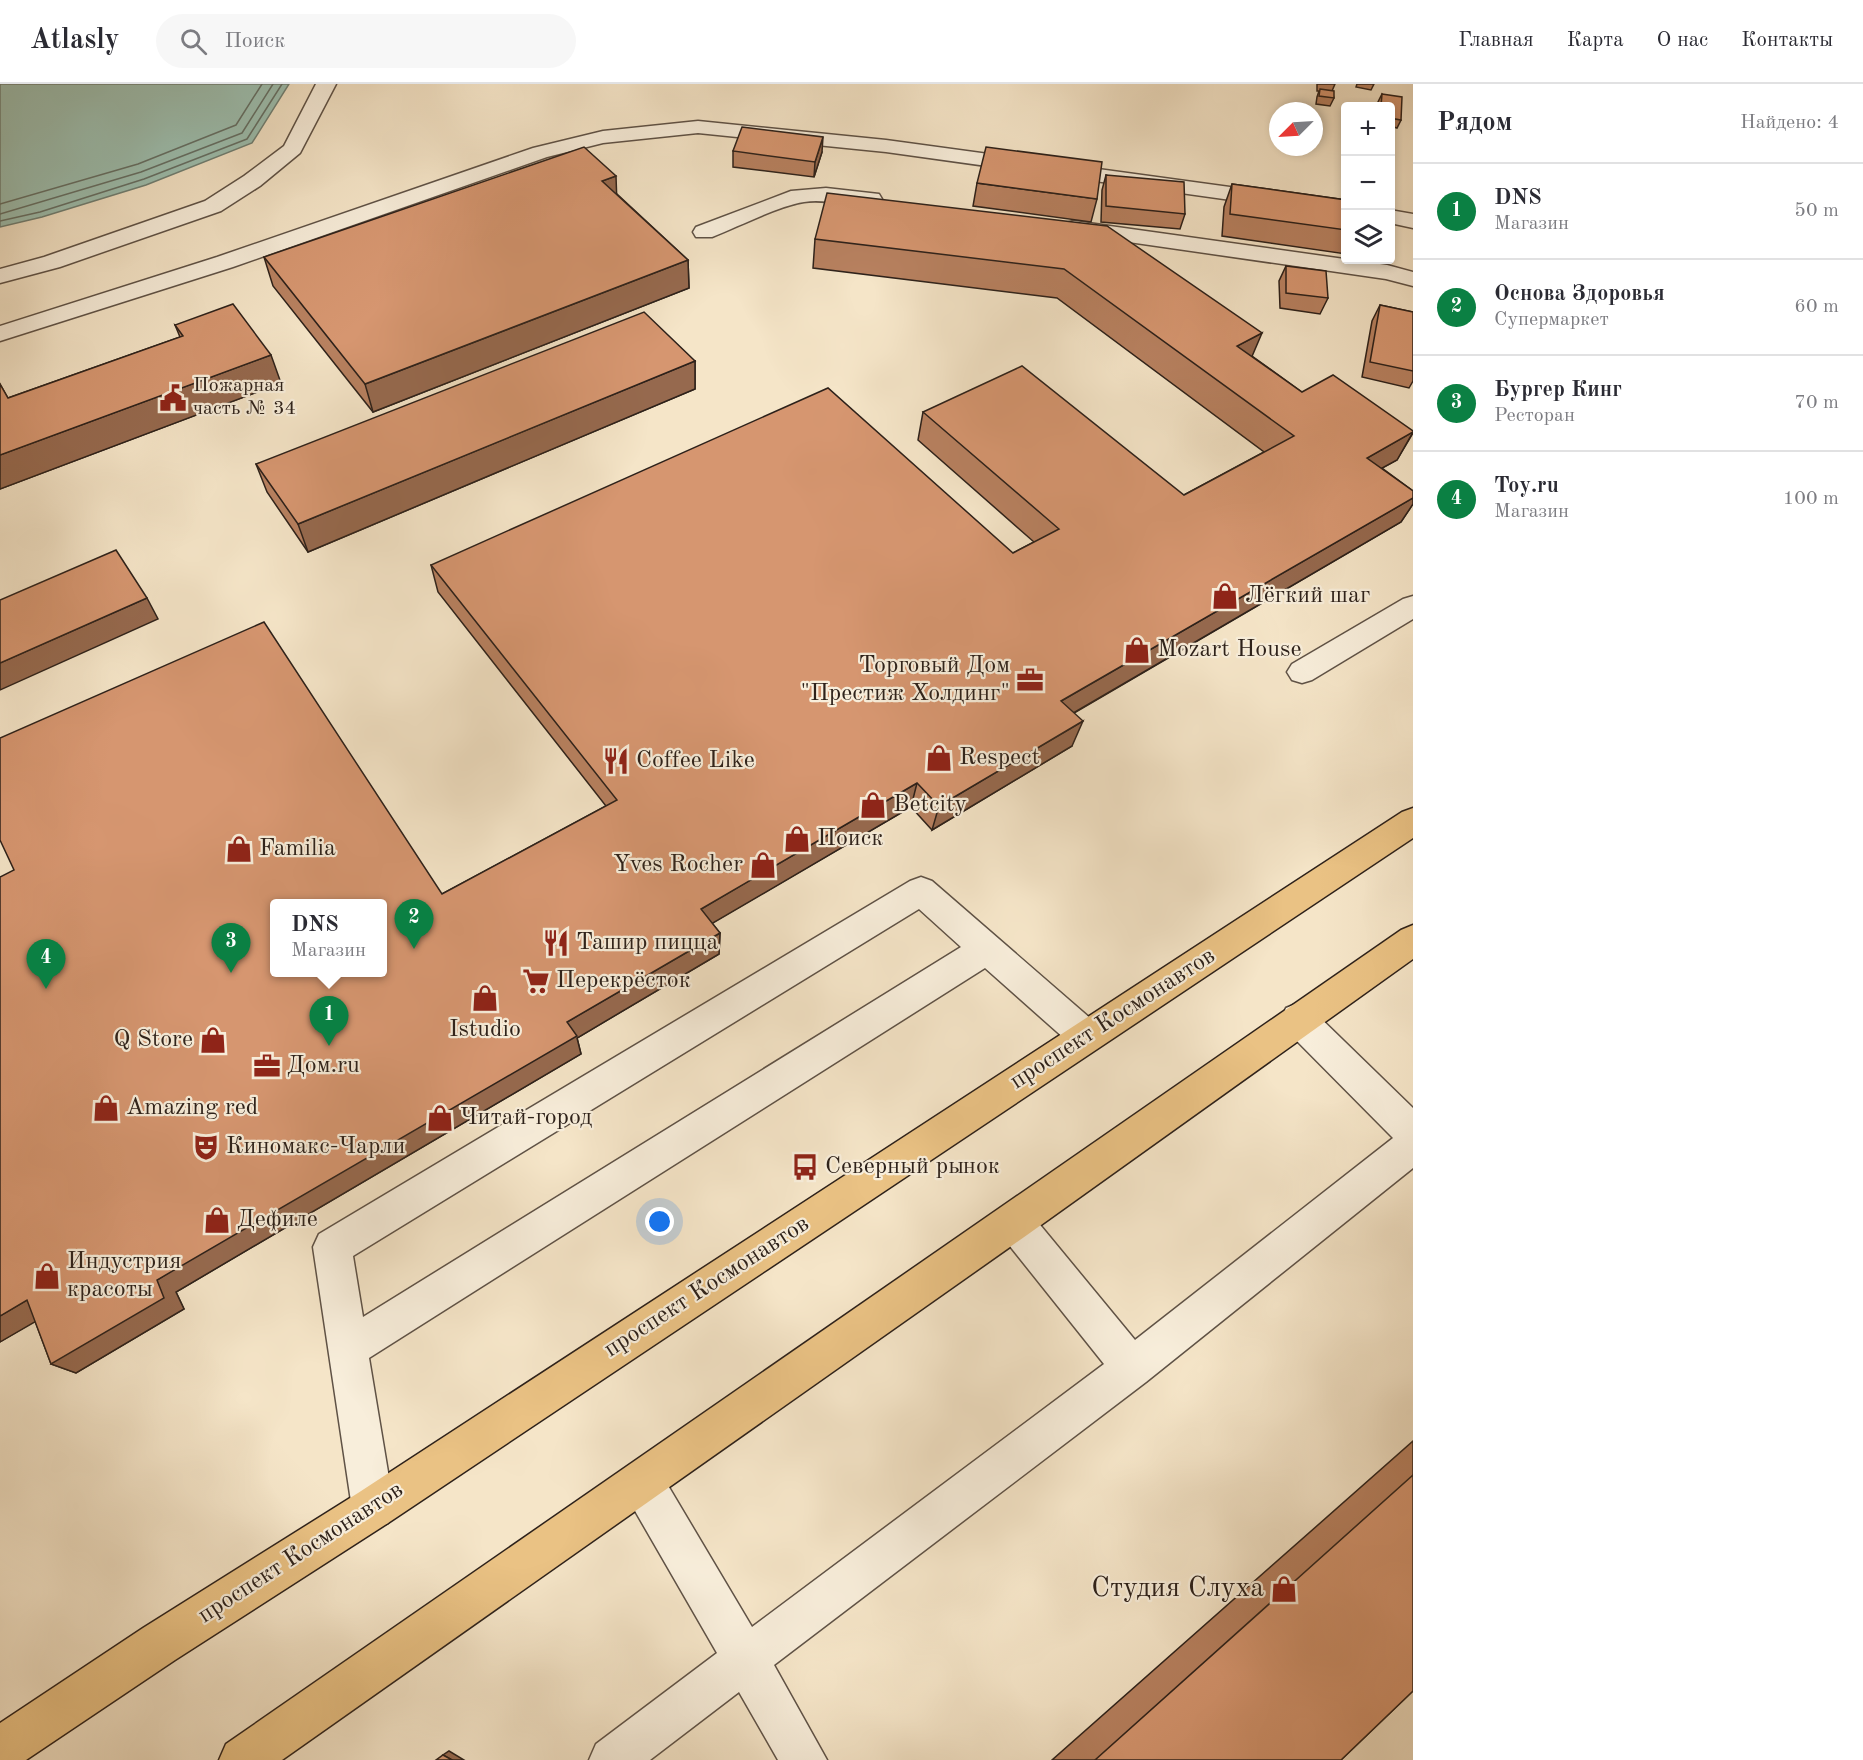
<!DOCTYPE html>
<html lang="ru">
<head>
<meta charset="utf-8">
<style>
	:root { --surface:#fff; --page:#f7f7f7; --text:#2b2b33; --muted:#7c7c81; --line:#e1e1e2; --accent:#0b8043 }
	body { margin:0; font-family:"Old Standard TT",serif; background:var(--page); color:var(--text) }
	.controls { position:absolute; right:18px; top:18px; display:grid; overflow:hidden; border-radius:6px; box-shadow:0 3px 9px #0003 }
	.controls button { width:54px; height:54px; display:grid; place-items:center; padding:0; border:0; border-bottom:2px solid var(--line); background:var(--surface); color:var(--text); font:30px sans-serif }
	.compass { position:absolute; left:1269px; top:18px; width:54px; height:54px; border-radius:50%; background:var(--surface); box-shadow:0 3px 9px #0003; rotate:246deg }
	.you { position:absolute; left:660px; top:1138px; width:21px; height:21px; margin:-15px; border:4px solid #fff; border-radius:50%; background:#1a73e8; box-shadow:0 0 0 9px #1a73e833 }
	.badge { display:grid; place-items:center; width:39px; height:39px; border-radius:50%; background:var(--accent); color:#fff; font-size:20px; font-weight:700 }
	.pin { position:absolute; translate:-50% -50px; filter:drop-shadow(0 2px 3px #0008) }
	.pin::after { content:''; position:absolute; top:32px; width:21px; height:18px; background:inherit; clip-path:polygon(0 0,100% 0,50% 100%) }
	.popup { position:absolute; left:270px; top:815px; width:117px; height:78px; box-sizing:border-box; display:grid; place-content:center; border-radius:6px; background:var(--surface); filter:drop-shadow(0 2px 4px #0005); font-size:20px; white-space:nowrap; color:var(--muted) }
	.popup b { font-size:22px; color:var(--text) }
	.popup::after { content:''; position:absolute; left:50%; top:100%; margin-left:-12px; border:12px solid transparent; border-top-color:var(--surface) }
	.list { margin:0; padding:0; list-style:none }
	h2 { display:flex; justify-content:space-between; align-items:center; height:78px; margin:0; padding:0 24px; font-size:26px }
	h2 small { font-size:20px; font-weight:400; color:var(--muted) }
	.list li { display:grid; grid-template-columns:39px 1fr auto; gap:18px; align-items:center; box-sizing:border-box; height:96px; padding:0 24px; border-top:2px solid var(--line) }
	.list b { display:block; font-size:22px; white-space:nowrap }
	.list p { margin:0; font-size:20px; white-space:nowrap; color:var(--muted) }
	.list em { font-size:20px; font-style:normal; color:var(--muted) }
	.icon { flex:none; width:33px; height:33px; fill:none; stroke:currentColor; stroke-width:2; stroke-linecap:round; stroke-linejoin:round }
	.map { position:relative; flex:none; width:1413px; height:1676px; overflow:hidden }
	header { display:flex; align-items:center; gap:36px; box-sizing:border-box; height:84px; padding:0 30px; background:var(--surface); border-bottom:2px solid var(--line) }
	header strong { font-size:28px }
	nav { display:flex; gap:33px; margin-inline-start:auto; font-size:21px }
	.search { width:420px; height:54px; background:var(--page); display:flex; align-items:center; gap:15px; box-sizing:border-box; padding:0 21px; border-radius:33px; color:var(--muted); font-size:22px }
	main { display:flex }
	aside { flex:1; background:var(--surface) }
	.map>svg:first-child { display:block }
	.water { fill:#9dc0b1; stroke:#708075; stroke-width:1.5 }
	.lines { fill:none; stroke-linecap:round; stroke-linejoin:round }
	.shore { stroke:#657066; stroke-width:1.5 }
	.minor-casing { stroke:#5f5246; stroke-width:3 }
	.major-casing { stroke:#2d211a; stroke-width:3 }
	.minor { fill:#f8eedb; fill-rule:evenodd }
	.major { fill:#eac284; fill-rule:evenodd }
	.wall { fill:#b88160; stroke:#2d211a; stroke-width:1.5 }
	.shaded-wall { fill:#96694e; stroke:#2d211a; stroke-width:1.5 }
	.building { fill:#d69670; stroke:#2d211a; stroke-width:1.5; fill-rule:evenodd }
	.labels { text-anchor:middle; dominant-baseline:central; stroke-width:4.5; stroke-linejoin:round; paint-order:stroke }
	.far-poi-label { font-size:20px; fill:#2d211a; stroke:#f8eedb; text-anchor:start }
	.poi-label { font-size:24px; fill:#2d211a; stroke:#f8eedb; text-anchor:start }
	.street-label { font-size:24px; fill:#2d211a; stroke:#f8eedb }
	.near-poi-label { font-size:28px; fill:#2d211a; stroke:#f8eedb; text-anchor:end }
</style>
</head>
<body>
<header>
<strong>Atlasly</strong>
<div class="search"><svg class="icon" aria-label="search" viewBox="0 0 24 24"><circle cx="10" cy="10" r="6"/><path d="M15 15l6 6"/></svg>Поиск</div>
<nav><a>Главная</a><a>Карта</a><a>О нас</a><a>Контакты</a></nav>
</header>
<main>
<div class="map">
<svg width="1413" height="1676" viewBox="0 0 1413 1676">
	<rect width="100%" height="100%" fill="#f5e5c8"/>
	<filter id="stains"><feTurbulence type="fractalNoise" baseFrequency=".00333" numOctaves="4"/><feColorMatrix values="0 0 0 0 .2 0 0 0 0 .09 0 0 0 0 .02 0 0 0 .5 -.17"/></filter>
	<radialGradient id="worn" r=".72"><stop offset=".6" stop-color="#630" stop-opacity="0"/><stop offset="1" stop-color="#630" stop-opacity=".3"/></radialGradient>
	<path class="water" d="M0,0h289l-37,59 -106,42 -104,32 -42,10z"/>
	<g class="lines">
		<g class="shore">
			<path d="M0,120l138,-40 98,-39 26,-41"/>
			<path d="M0,130l141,-42 101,-39 31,-49"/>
			<path d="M0,137l40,-9 104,-33 103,-40 35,-55"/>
		</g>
		<defs>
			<g id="minor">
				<path d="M316,0h20l-36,69 -40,33 -39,25 -161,56 -60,16v-14l44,-12 161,-56 39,-25 40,-30z"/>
				<path d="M698,37l188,19 460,63v13l-460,-64 -188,-19 -95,10 -56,14 -314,110 -233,74v-15l217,-69 316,-109 70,-17z"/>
				<path d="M826,104l53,6 3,5 -3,5c-24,5 -50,-6 -75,-2 -26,4 -66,25 -92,35h-16l-3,-5 3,-5 95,-36z"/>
				<path d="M1390,126l23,4v14l-23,-5z"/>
				<path d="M1074,137l313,44 26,7v14l-27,-7 -320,-46 -3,-5 3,-5z"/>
				<path d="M1413,512v23l-101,61 -10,3 -10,-3 -5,-8 5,-8 111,-65z"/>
				<path d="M921,793l11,4 166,144 5,11 -5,11 -12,5 -12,-5 -89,-79 -616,390 25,150 -6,15 -15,6 -15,-6 -6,-15 -39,-261 6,-13 591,-353zM919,825l42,38 -598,370 -10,-61z"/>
				<path d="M1298,919l12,5 103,100v60l-267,214 -372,283 53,95h-49l-39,-68 -89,68h-61l7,-16 121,-91 -90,-156 -6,-15 6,-15 15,-6 15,6 95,160 352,-263 -103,-129 -6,-13 6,-13 13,-6 13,6 108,131 258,-202 -107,-108 -5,-11 5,-11z"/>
			</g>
			<g id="major">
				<path d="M1413,724v30l-1025,685 -213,137 -149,100h-26v-37l143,-95 215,-135 1044,-681z"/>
				<path d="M1413,841v34l-386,276 -745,525h-63l7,-16 1175,-814z"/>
			</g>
		</defs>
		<use href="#minor" class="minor-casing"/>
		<use href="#major" class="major-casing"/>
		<use href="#minor" class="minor"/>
		<use href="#major" class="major"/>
	</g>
	<g class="wall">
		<path d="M1317,0h18l-3,7 2,7 -4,8 -14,-2 1,-7 2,-6h-2z"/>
		<path d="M1357,0h17l-3,6 -15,-3z"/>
		<path d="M1382,10l19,26 -4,8 -7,-2v-20h-12v-4z"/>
		<path d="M733,67l89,1 -8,25 -81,-10z"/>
		<path d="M1106,91l79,39 -5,15 -79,-7 1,-32z"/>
		<path d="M977,99l120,16 -6,23 -118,-16z"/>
		<path d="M1232,100l114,16v54l-124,-18 2,-29z"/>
		<path d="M617,110l71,66 1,28 -316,124 -100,-126 -9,-29z"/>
		<path d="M1107,142l145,130 50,36 111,39v2l-16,27 -15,8 31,23v13l-12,18 -327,191 -2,33 -140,84 -21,-23 -199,116 8,10 -1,21 -142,84 4,16 -405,238 8,17 -108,64 -25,-9 -16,-43 -35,21v-465l442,17 164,-88 -168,-214 -7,-27 582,-12 21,-11 -116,-102 5,-28 261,83 80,-43 -207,-154 -244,-30 2,-29z"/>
		<path d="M1286,182l42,32 -8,16 -40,-6 -1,-27z"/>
		<path d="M1380,221l33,7v69l-4,7 -47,-11 10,-56z"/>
		<path d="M175,241l106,58 -281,106v-105l8,14 172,-61z"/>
		<path d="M695,277v28l-387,163 -41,-60 -11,-28z"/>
		<path d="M1413,1357v250l-72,69h-289z"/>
	</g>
	<g class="shaded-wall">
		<path d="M823,53l-1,15 -8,25 1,-15z"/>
		<path d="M616,92l1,29 -15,-24z"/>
		<path d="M688,176l1,28 -316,124 -8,-28z"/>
		<path d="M1262,249l-12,28 -13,-15z"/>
		<path d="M271,271l10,28 -281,106v-34z"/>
		<path d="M695,277v28l-387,163 -10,-28z"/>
		<path d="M1413,348l-16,28 -46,25 16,-27z"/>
		<path d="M1413,414v6l-12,18 -350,204 10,-25z"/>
		<path d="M147,514l11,21 -158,71v-27z"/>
		<path d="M1083,637l-11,25 -140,84 7,-24z"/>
		<path d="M917,699l-6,24 -210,123v-21z"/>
		<path d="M720,849l-1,21 -142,84 4,16 -405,238 8,17 -108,64 -25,-9 106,-84 410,-258z"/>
		<path d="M27,1216l25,12 -52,30v-26z"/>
		<path d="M449,1667l15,9h-12l-9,-5z"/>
	</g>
	<g class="building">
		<path d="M1320,5l14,2v7l-15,-2z"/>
		<path d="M1382,10l20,3 -1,23 -11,-2v-12h-9z"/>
		<path d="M742,43l81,10 -8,25 -82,-11z"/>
		<path d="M584,63l32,29 -14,5 86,79 -323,124 -101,-127z"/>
		<path d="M986,63l116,15 -5,37 -120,-16z"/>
		<path d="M1106,91l78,7 1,32 -79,-8z"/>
		<path d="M1232,100l114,16v30l-116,-16z"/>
		<path d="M827,109l280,33 155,107 -25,13 65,46 31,-17 80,56v1l-46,26 46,33v7l-352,203 22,20 -144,85 -22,-23 -216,126 19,24 -153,89 10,14 -420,244 7,18 -113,66 -24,-64 -27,16v-439l14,-7 -14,-30v-102l264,-116 178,272 175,-94 -186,-235 397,-177 185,165 46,-24 -136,-117 99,-46 162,129 110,-59 -230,-167 -249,-30zM275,819h108v69h-108z"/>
		<path d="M1286,182l40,5 2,27 -42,-5z"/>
		<path d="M233,220l38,51 -271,100v-71l8,14 175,-62 -8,-11z"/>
		<path d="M1380,221l33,7v59l-43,-9z"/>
		<path d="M644,228l51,49 -397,163 -42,-60z"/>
		<path d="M116,466l31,48 -147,65v-63z"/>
		<path d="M1413,1391v216l-72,69h-246z"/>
		<path d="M443,1671l9,5h-16z"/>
	</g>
	<defs>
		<symbol id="civic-bare" viewBox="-9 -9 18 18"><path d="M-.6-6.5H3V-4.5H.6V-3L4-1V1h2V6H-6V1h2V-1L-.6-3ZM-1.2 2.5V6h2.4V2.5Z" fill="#8f2418" stroke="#f8eedb" stroke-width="2.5" paint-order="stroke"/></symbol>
		<symbol id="shop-bare" viewBox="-9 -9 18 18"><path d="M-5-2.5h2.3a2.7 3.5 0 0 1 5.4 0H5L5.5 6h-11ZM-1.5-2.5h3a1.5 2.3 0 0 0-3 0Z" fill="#8f2418" stroke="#f8eedb" stroke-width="2.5" paint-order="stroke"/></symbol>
		<symbol id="office-bare" viewBox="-9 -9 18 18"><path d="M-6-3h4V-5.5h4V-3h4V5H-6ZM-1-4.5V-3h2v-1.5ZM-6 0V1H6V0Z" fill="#8f2418" stroke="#f8eedb" stroke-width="2.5" paint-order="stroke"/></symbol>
		<symbol id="restaurant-bare" viewBox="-9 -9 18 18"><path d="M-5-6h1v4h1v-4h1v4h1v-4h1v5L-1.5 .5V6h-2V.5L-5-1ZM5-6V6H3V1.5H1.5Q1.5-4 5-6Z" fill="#8f2418" stroke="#f8eedb" stroke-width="2.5" paint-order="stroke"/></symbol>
		<symbol id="supermarket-bare" viewBox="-9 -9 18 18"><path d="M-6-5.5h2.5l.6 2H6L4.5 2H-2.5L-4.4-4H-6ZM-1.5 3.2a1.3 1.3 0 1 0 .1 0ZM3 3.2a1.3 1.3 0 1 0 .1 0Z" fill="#8f2418" stroke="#f8eedb" stroke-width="2.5" paint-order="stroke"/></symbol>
		<symbol id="theatre-bare" viewBox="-9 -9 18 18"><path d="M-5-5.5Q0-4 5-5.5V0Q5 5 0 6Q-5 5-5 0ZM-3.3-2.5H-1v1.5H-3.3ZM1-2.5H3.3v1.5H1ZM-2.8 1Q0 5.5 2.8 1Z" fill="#8f2418" stroke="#f8eedb" stroke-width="2.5" paint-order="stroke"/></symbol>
		<symbol id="bus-bare" viewBox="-9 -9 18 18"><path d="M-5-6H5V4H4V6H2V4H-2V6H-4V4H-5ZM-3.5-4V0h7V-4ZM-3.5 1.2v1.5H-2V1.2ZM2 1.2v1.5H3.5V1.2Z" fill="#8f2418" stroke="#f8eedb" stroke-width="2.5" paint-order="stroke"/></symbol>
	</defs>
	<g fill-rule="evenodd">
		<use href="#civic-bare" x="154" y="295" width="38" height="38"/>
		<use href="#shop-bare" x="1206" y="493" width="38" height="38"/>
		<use href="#shop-bare" x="1118" y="547" width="38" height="38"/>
		<use href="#office-bare" x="1011" y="577" width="38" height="38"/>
		<use href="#shop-bare" x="920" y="655" width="38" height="38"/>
		<use href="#restaurant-bare" x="597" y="658" width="38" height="38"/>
		<use href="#shop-bare" x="854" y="702" width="38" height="38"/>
		<use href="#shop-bare" x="778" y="736" width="38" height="38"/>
		<use href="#shop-bare" x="220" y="746" width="38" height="38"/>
		<use href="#shop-bare" x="744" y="762" width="38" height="38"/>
		<use href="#restaurant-bare" x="537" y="840" width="38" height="38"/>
		<use href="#supermarket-bare" x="517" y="878" width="38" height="38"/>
		<use href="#shop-bare" x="466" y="895" width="38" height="38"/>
		<use href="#shop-bare" x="194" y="937" width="38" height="38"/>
		<use href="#office-bare" x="248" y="963" width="38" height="38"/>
		<use href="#shop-bare" x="87" y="1005" width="38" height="38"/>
		<use href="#shop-bare" x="421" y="1015" width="38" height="38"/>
		<use href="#theatre-bare" x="187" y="1044" width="38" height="38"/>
		<use href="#bus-bare" x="786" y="1064" width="38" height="38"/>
		<use href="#shop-bare" x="198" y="1117" width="38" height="38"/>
		<use href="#shop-bare" x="28" y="1173" width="38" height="38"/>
		<use href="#shop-bare" x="1265" y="1486" width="38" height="38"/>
	</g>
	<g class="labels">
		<g class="far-poi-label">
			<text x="193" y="302">Пожарная<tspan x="193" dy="23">часть № 34</tspan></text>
		</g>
		<g class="poi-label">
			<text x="1245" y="512">Лёгкий шаг</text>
			<text x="1157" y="566">Mozart House</text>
			<text x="1010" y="582" text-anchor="end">Торговый Дом<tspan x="1010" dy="28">"Престиж Холдинг"</tspan></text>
			<text x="959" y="674">Respect</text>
			<text x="636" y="677">Coffee Like</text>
			<text x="893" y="721">Betcity</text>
			<text x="817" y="755">Поиск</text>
			<text x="259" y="765">Familia</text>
			<text x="743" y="781" text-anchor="end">Yves Rocher</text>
			<text x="576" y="859">Ташир пицца</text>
			<text x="556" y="897">Перекрёсток</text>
			<text x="485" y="946" text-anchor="middle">Istudio</text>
			<text x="193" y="956" text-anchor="end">Q Store</text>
			<text x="287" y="982">Дом.ru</text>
			<text x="126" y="1024">Amazing red</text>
			<text x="460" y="1034">Читай-город</text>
			<text x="226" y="1063">Киномакс-Чарли</text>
			<text x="825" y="1083">Северный рынок</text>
			<text x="237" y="1136">Дефиле</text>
			<text x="67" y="1178">Индустрия<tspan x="67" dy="28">красоты</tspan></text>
		</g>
		<g class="street-label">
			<text transform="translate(1113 935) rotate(-33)">проспект Космонавтов</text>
			<text transform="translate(707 1203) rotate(-33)">проспект Космонавтов</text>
			<text transform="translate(301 1469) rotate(-33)">проспект Космонавтов</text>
		</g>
		<g class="near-poi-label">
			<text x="1264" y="1505">Студия Слуха</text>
		</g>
	</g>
	<rect width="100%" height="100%" filter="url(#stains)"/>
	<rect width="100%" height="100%" fill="url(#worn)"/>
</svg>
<div class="controls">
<button>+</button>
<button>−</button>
<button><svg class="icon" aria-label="layers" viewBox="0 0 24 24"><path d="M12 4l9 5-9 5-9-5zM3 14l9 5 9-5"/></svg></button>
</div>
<svg class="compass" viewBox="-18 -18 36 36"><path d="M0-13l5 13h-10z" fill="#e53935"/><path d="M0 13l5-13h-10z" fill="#7c7c81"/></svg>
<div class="you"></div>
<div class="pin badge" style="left:329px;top:962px">1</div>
<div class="popup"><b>DNS</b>Магазин</div>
<div class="pin badge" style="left:414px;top:865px">2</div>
<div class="pin badge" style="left:231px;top:889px">3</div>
<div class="pin badge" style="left:46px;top:905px">4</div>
</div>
<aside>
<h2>Рядом<small>Найдено: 4</small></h2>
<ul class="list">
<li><span class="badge">1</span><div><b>DNS</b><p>Магазин</p></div><em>50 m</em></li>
<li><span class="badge">2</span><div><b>Основа Здоровья</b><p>Супермаркет</p></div><em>60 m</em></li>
<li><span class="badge">3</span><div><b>Бургер Кинг</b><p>Ресторан</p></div><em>70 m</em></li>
<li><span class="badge">4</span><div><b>Toy.ru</b><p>Магазин</p></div><em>100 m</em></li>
</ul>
</aside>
</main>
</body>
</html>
